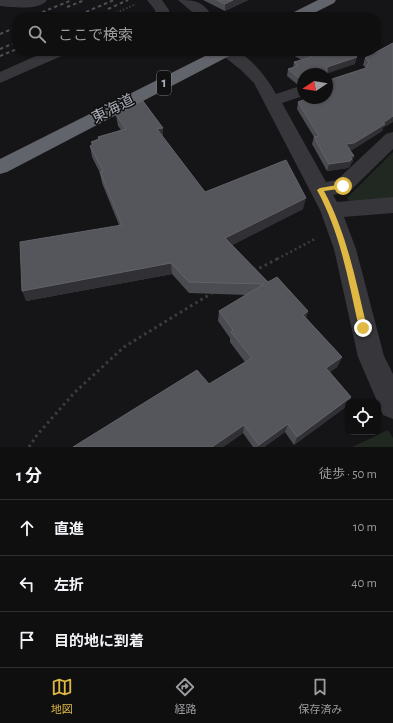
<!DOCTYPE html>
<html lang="ja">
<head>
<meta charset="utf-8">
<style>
	:root { --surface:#100f10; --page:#191819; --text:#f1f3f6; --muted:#9c9c9f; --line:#302f30; --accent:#dfb943 }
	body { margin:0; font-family:"Alegreya Sans","Noto Sans JP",sans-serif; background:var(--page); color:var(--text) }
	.controls { position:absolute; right:12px; bottom:12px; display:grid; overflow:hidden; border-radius:8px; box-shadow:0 1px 3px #0004 }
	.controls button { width:36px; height:36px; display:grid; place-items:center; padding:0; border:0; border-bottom:1px solid var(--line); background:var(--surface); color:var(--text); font:20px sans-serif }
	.compass { position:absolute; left:297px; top:68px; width:36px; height:36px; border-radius:50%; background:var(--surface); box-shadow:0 1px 3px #0004; rotate:258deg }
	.stop { position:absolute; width:12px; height:12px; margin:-9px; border:3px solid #dfb943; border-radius:50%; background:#fff }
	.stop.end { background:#dfb943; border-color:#fff; box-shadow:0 1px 4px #0008 }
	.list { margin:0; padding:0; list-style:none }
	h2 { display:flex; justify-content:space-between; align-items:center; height:52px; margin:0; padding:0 16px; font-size:17px }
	h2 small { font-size:13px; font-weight:400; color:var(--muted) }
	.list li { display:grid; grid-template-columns:26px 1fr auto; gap:12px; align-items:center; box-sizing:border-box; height:56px; padding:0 16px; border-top:1px solid var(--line) }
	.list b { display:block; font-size:15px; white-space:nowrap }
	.list em { font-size:13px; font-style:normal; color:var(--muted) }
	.icon { flex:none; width:22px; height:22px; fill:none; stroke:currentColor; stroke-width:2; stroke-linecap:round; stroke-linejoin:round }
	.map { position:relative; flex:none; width:393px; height:447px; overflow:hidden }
	.search { position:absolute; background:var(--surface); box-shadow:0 1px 3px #0004; left:12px; right:12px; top:12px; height:44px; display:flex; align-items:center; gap:10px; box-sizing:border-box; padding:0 14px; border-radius:16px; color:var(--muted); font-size:15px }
	.sheet { height:220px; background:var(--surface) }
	nav { display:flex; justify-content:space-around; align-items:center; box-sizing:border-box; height:56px; border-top:1px solid var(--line); background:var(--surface); font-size:11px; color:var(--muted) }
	nav a { display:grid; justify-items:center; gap:2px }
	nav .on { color:var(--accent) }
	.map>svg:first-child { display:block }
	.green { fill:#212822 }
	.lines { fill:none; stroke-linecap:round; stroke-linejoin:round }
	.path-far2 { stroke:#3c3d41; stroke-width:2; stroke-dasharray:1.5 2; stroke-linecap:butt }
	.path-far1 { stroke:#3c3d41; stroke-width:2.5; stroke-dasharray:2 3; stroke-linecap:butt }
	.path { stroke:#3c3d41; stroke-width:3; stroke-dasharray:2.5 3.5; stroke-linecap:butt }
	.minor { fill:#36363b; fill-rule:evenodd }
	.highway { fill:#62646b; fill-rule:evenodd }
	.rail { stroke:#4f5055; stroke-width:2; stroke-dasharray:3.5 3; stroke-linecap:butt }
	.wall { fill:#4b4c51 }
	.shaded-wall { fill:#313135 }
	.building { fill:#55565b; stroke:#626369 }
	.route { fill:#dfb943 }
	.labels { text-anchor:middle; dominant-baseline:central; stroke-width:3; stroke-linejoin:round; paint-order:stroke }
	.shield { fill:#101011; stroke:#7a7c84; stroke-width:1 }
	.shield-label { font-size:14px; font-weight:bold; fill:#a8aab5 }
	.street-label { font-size:15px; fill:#a8aab5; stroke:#101011 }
</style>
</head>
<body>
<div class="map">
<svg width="393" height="447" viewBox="0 0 393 447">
	<rect width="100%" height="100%" fill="#151416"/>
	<g class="green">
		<path d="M393,152v57l-34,4 -12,-15z"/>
		<path d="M388,430l5,8v9h-41z"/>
	</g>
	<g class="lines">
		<path class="path-far2" d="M107,17l29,-13"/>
		<path class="path-far1" d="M277,259l40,-21"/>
		<g class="path">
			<path d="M254,271l25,-13"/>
			<path d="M29,447l8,-12 38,-43 49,-45 88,-54"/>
		</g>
		<g class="minor">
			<path d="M0,0h47c-7,11 -35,7 -47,6z"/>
			<path d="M147,0h15l7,10v7h-14v-7z"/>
			<path d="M178,0c18,0 24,1 35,17h-15z"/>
			<path d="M47,51h21l-2,3 -66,29v-11z"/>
			<path d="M217,51c5,0 14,-2 19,0 16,7 32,28 40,43l27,-9v11l-21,7 44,79 11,-2 49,-46 7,-2v17l-43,42 -17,4 4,7 56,-5v16l-49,4 12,32 28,107 9,18v45l-10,-4 -25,-58 -24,-108 -14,-39 -66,-127 -13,-13z"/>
		</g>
		<g class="highway">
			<path d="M318,0h18l-2,3 -28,14h-18l2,-3z"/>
			<path d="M215,51h20l-2,3 -226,118 -7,2v-15z"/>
		</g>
		<g class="rail">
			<path d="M67,7l18,-7"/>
			<path d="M108,9l20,-9"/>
			<path d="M30,17l42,-17"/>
			<path d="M74,17l40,-17"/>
			<path d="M0,34l17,-7"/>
			<path d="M0,49l17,-7"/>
			<path d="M0,56l17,-7"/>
		</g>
	</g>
	<g class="wall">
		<path d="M203,0h45l-23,11z"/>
		<path d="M393,43l-10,85 -1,3 -30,19h-2l4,6 -2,7h-1l-1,3 -2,2 -21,3 -15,-27 2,-7 -17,-28 1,-7 29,-4 2,-18 37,-12 -3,-3 2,-7z"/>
		<path d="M285,51h64l6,13 -52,10 -5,11 -11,-9 1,-7 5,-1 1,-6 8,-2z"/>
		<path d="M116,115l47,13v9l42,55 98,17 -71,36 36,37 40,29 -2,7 36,39 -5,10 -7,5 21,25 -2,5h-1l-1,4 -53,39 -9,-13 -21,15h-11l-10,-14 -20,14h-150l136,-63 36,-22 -15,-20v-4l-12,-17 1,-10 28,-16 -58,-2 -17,-19 -146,27 93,-76 -17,-42 -2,-10 -8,-16 -2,-11 2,-1 -1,-3 7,-2v-3l23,-7 -3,-4z"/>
	</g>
	<g class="shaded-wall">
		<path d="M233,0h15l-23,11v-7z"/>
		<path d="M357,57l-2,7 -29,10 1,-7z"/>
		<path d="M303,77v7l-5,1 1,-7z"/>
		<path d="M393,116v6l-10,6 -1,3 -30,19 -8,1 2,-7 37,-21z"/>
		<path d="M163,128v11l-6,-10z"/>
		<path d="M350,156h4l-2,7h-1l-1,3 -2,2 -21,3 2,-7z"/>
		<path d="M306,198l-3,11 -78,40v-11z"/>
		<path d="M171,263l1,11 -146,27 -4,-10z"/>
		<path d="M308,311l-3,11 -2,-7z"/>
		<path d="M342,357l-5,10 -15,10 4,-9z"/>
		<path d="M351,397l-2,5h-1v2l-1,2 -53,39 3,-8z"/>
		<path d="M288,424l-3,8 -21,15h-6l1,-2z"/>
		<path d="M244,425l-1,8 -20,14h-11z"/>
	</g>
	<g class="building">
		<path d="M217,0h16l-8,4z"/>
		<path d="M393,43v73l-10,7 2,1 -31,19 -8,1 8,12h-4l2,3 -2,2 -21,3 -15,-27 5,-1 -21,-34 10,-4h19v-19l2,1 37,-12 3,-6 -4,-4z"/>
		<path d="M300,51h49l8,6 -30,10v12v-5h-24v3l-4,1 -11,-9 10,-3 -4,-4 18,-5z"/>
		<path d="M143,101l20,27 -6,1 48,63 81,-32 20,38 -81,40 43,44 9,-5 31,34 -5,4 39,42 -16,11 25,29 -54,40 -9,-13 -29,21 -15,-20 -32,22h-139l124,-77 12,14 43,-26 -21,-26 2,-2 -14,-19 45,-27 -75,-2 -18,-19 -149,28 -2,-49 102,-17 -22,-53 3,-1 -13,-25 3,-2 -2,-2 8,-3 -1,-2 28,-8 -10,-14z"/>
	</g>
	<path class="route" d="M343,184l2,1v3l-21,3c23,43 32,90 43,137l-4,4 -4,-4c-11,-48 -18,-94 -42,-138l3,-2z"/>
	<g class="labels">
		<rect class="shield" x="157" y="71" width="14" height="24" rx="3"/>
		<g class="shield-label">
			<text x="164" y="83">1</text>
		</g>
		<g class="street-label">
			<text transform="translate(113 109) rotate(-27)">東海道</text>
		</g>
	</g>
</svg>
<div class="controls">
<button><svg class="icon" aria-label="locate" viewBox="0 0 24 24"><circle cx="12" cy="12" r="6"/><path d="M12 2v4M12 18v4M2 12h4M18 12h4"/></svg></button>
</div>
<svg class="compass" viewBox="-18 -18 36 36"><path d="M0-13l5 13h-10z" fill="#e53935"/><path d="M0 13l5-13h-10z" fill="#9c9c9f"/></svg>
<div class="stop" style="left:343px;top:186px"></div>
<div class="stop end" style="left:363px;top:328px"></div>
<div class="search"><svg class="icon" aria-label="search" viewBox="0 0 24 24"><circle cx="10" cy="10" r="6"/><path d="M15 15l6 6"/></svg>ここで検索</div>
</div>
<section class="sheet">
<h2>1 分<small>徒歩 · 50 m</small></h2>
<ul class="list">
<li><svg class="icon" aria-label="ahead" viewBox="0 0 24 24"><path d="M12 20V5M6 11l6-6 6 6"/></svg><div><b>直進</b></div><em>10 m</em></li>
<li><svg class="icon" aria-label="left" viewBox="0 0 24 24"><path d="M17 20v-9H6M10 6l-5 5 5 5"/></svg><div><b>左折</b></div><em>40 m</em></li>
<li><svg class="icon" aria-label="arrive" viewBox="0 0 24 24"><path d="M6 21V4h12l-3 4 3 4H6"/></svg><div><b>目的地に到着</b></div></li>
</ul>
</section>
<nav>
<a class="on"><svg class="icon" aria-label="map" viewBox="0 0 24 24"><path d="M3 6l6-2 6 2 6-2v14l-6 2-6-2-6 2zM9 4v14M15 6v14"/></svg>地図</a>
<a><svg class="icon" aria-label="directions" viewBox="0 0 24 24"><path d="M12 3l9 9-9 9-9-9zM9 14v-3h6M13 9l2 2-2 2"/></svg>経路</a>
<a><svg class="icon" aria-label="saved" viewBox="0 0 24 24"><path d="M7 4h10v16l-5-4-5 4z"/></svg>保存済み</a>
</nav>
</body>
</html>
